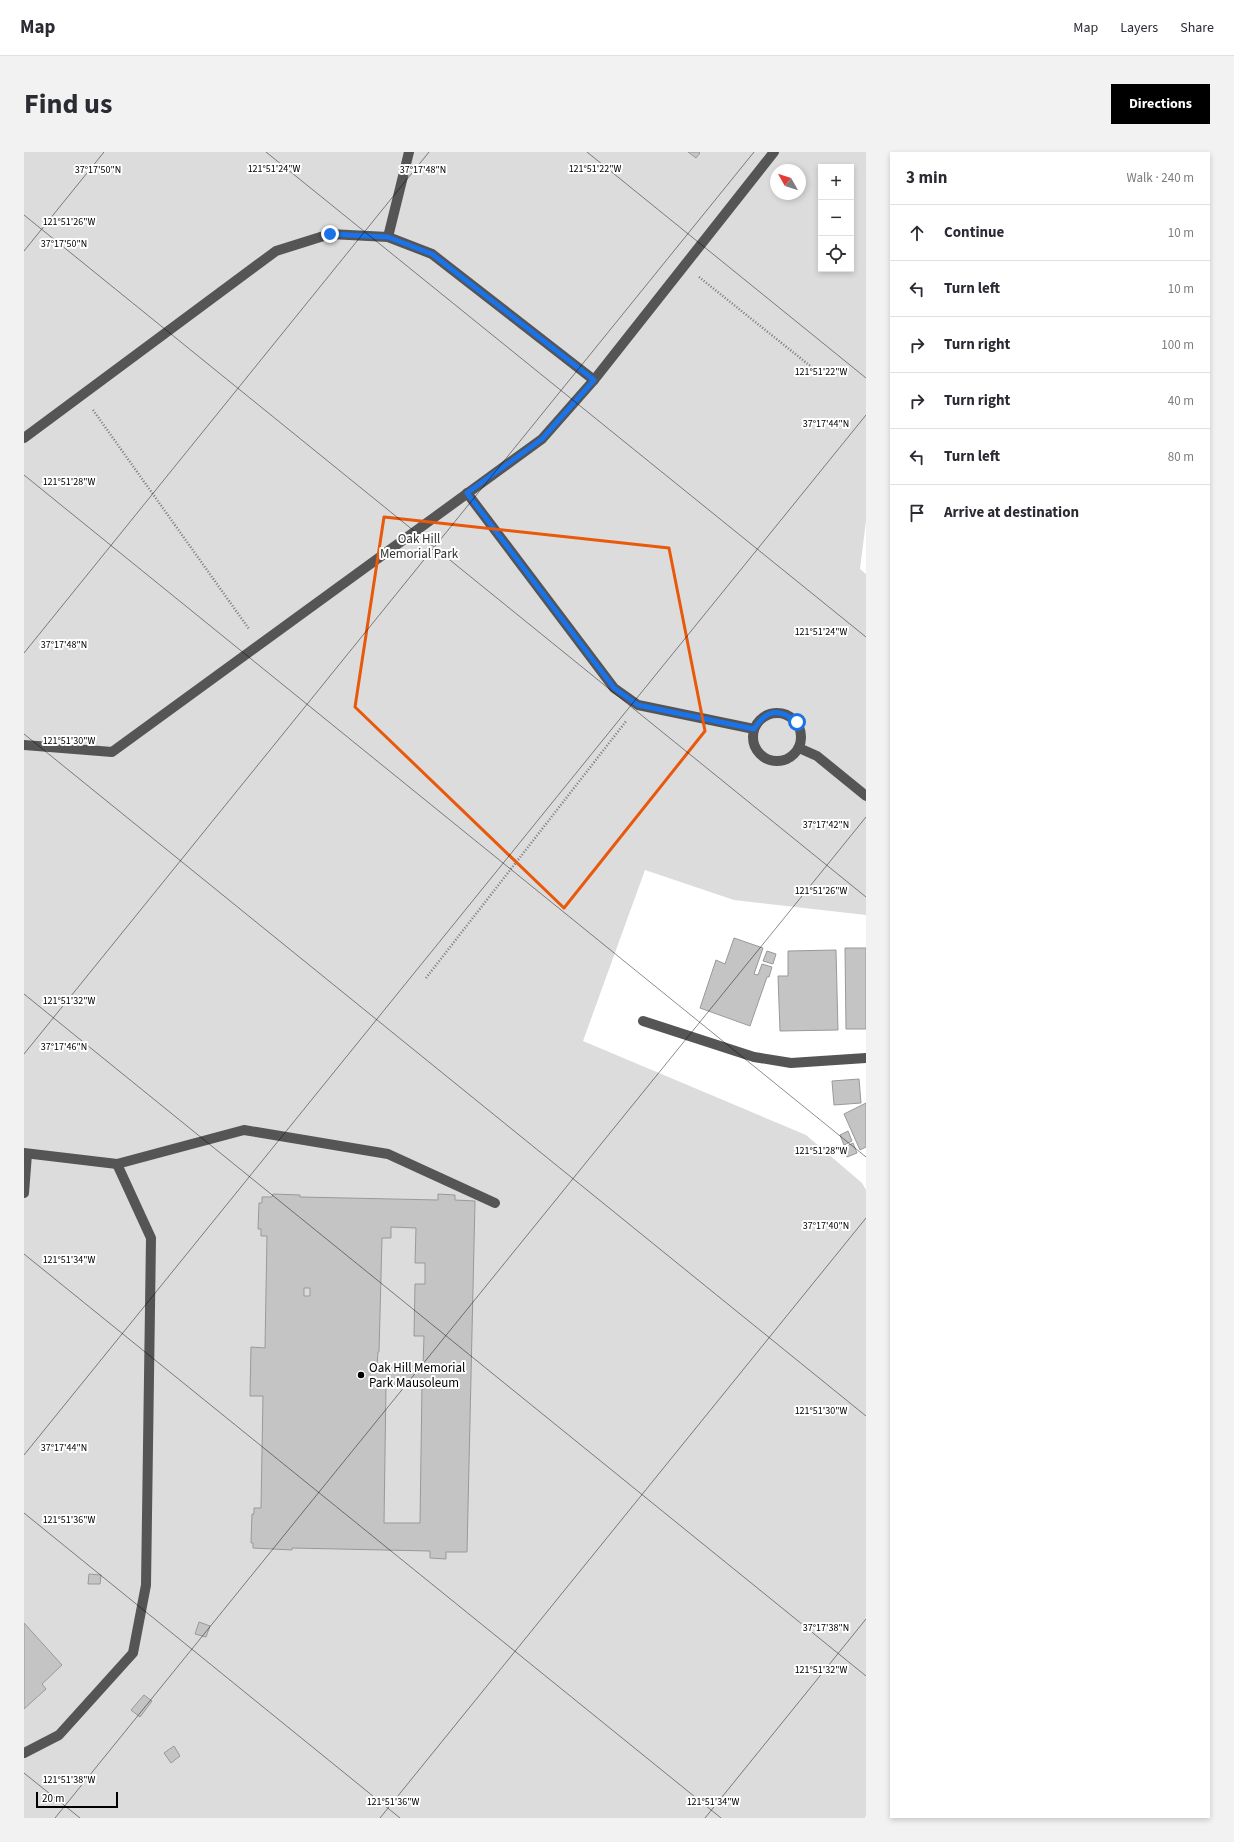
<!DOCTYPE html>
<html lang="en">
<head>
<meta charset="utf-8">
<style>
	:root { --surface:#fff; --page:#f2f2f3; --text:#2b2b33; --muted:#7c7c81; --line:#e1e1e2; --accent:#000 }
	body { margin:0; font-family:"Source Sans 3",sans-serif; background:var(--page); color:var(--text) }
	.controls { position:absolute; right:12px; top:12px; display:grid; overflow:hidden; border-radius:0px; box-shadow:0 2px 6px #0003 }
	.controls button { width:36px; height:36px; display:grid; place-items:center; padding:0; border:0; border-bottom:1px solid var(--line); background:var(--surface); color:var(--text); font:20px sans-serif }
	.compass { position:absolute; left:746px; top:12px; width:36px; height:36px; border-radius:50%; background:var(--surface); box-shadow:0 2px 6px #0003; rotate:309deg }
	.scale { position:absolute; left:12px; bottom:10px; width:82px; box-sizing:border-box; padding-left:4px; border:2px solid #000; border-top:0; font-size:11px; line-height:14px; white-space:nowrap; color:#000; -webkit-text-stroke:3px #fff; paint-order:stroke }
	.stop { position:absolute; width:12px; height:12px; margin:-9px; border:3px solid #1a73e8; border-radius:50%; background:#fff }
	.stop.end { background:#1a73e8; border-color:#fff; box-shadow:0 1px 4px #0008 }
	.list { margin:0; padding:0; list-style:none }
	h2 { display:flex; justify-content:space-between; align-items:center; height:52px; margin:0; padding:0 16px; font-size:17px }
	h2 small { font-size:13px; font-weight:400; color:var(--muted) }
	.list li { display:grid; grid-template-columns:26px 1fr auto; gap:12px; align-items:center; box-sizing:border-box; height:56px; padding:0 16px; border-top:1px solid var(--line) }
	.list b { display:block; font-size:15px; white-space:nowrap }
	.list em { font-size:13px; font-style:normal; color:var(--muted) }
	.icon { flex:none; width:22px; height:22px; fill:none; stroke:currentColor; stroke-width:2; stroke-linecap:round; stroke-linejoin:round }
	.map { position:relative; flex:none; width:842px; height:1666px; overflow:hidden; border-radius:0px }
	header { display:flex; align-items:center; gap:24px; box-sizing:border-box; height:56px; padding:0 20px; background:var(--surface); border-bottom:1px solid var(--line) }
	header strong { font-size:19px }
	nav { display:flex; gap:22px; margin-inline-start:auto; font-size:14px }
	.intro { display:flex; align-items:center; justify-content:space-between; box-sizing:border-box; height:96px; padding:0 24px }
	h1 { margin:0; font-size:28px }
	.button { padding:10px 18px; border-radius:0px; background:var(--accent); color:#fff; font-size:14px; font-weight:700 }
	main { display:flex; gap:24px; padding:0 24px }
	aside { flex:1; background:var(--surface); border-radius:0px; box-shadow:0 2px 6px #0003 }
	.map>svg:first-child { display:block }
	.green { fill:#dcdcdc; fill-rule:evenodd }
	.building { fill:#c4c4c4; stroke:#999; fill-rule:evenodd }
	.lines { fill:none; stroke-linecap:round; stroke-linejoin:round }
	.path { stroke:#777; stroke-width:2.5; stroke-dasharray:1 2; stroke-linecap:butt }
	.minor { stroke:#555; stroke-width:10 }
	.route { stroke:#1a73e8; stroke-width:5 }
	.marked { fill:none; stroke:#e8590c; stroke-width:3; stroke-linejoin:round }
	.ticks { fill:none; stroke:#000; stroke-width:1; stroke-opacity:0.45 }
	.poi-dot { fill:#000; stroke:#fff; stroke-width:1.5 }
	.labels { text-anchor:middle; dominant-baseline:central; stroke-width:4; stroke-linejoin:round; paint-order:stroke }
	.park-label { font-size:13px; fill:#333; stroke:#fff }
	.poi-label { font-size:13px; fill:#000; stroke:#fff; text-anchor:start }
	.ticks-label { font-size:10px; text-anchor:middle; fill:#000; stroke:#fff; stroke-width:4; stroke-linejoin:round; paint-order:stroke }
</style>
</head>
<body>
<header>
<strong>Map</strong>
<nav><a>Map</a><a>Layers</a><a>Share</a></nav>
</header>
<div class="intro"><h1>Find us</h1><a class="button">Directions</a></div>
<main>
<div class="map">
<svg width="842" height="1666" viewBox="0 0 842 1666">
	<rect width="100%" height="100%" fill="#fff"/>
	<path class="green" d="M0,0h842v369l-6,48 6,5v341l-132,-15 -89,-30 -62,171 223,94 56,48 4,7v625l-1,3h-841zM797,15h30v102h-30zM752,18h24v24h-24z"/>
	<g class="building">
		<path d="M664,0h11l1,1 -4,5z"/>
		<path d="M710,786l29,10 -9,26 4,1 4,-11 10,3 -3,10h-2l-17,49 -50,-18 16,-48 9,4z"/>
		<path d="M821,796h21v81h-20z"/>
		<path d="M812,798l2,80 -58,1 -2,-55h10v-25z"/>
		<path d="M743,799l9,3 -3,10 -10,-3z"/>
		<path d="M835,927l2,24 -27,2 -2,-24z"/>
		<path d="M842,951v44l-6,3 -16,-36z"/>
		<path d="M824,979l4,10 -8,4 -4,-10z"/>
		<path d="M829,991l4,10 -10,4 -4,-9z"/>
		<path d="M249,1042l27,1v2l138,3v-6l17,1v5l20,1 -8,351h-21v7l-16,-1v-7l-138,-3v2l-39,-2v-5h-2l1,-29h2v-6h7l2,-112h-13l1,-49 14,1 2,-112h-6v-7h-3l1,-26h3v-6h10zM367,1075l25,1 -1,35h10v21h-10l-1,52h10l-1,30 -46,-1 1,-13h1l3,-114h9zM280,1136h6v8h-6zM362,1232l36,1 -2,138h-36z"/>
		<path d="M65,1422l12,1 -1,9h-12z"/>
		<path d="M175,1470l11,4 -4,11 -11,-3z"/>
		<path d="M0,1471l38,42 -20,19 4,5 -22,20z"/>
		<path d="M120,1543l8,6 -12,16 -9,-7z"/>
		<path d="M150,1594l6,10 -9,7 -7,-10z"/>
	</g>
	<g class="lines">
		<g class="path">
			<path d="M675,125l115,92"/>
			<path d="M69,258l156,219"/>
			<path d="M402,826l201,-258"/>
		</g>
		<g class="minor">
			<path d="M364,85l21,-85"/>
			<path d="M0,286l252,-187 54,-17 58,3 44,17 162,126"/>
			<path d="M443,341l147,195 24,17 116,24"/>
			<circle cx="753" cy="585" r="24"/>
			<path d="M0,593l88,7 430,-313 52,-59 180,-228"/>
			<path d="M775,596l18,8 49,40"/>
			<path d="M619,869l111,36 37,6 75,-5"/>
			<path d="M0,1001l93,11 127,-34 144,24 107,49"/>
			<path d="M0,1041l3,-39"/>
			<path d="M0,1601l35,-18 74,-82 13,-68 5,-347 -34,-74"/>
		</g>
	</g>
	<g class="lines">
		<path class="route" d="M306,82l58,3 44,17 162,126 -52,59 -75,54 147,195 24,17 116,24c12,-19 24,-22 43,-7"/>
	</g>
	<path class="marked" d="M360,365l285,31 36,183 -141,177 -209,-201z"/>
	<path class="ticks" d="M242,0l600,485M563,0l279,226M0,63l842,682M0,99l80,-99M0,323l842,682M0,501l405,-501M0,582l842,682M0,842l842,682M0,902l730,-902M0,1102l697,564M0,1303l842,-1040M0,1361l376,305M0,1621l56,45M31,1666l811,-1001M356,1666l486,-600M681,1666l161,-199"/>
	<circle class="poi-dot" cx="337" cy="1223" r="4"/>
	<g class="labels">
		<g class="park-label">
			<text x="395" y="387">Oak Hill<tspan x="395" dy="15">Memorial Park</tspan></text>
		</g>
		<g class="poi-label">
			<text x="345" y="1216">Oak Hill Memorial<tspan x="345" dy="15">Park Mausoleum</tspan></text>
		</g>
	</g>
	<g class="ticks-label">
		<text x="250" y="20">121°51'24"W</text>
		<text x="571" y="20">121°51'22"W</text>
		<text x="74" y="21">37°17'50"N</text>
		<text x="399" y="21">37°17'48"N</text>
		<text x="45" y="73">121°51'26"W</text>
		<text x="40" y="95">37°17'50"N</text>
		<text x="797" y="223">121°51'22"W</text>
		<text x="802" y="275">37°17'44"N</text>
		<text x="45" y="333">121°51'28"W</text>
		<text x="797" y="483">121°51'24"W</text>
		<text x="40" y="496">37°17'48"N</text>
		<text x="45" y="592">121°51'30"W</text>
		<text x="802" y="676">37°17'42"N</text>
		<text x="797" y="742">121°51'26"W</text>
		<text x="45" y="852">121°51'32"W</text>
		<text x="40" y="898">37°17'46"N</text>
		<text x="797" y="1002">121°51'28"W</text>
		<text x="802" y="1077">37°17'40"N</text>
		<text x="45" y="1111">121°51'34"W</text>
		<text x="797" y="1262">121°51'30"W</text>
		<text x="40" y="1299">37°17'44"N</text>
		<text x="45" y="1371">121°51'36"W</text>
		<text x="802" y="1479">37°17'38"N</text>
		<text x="797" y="1521">121°51'32"W</text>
		<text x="45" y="1631">121°51'38"W</text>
		<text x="369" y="1653">121°51'36"W</text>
		<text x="689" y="1653">121°51'34"W</text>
	</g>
</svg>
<div class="controls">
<button>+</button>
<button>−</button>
<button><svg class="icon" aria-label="locate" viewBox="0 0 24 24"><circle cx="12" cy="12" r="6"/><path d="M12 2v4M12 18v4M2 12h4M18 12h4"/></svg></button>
</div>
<svg class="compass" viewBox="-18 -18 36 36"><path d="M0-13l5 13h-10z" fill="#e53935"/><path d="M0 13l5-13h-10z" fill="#7c7c81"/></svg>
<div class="scale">20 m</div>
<div class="stop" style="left:773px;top:570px"></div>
<div class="stop end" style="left:306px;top:82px"></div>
</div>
<aside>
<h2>3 min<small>Walk · 240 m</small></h2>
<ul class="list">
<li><svg class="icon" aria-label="ahead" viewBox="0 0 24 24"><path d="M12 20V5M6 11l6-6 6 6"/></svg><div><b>Continue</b></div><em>10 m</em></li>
<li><svg class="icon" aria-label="left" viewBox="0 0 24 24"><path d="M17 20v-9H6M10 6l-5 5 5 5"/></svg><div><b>Turn left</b></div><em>10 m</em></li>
<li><svg class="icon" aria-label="right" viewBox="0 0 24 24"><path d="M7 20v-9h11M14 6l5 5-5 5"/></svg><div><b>Turn right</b></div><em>100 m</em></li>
<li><svg class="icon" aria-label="right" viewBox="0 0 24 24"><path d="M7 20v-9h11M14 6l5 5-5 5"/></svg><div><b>Turn right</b></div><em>40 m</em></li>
<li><svg class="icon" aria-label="left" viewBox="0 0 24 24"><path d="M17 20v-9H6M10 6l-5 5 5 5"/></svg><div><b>Turn left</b></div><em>80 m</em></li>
<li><svg class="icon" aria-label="arrive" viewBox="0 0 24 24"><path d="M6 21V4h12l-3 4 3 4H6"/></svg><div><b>Arrive at destination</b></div></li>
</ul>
</aside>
</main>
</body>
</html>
